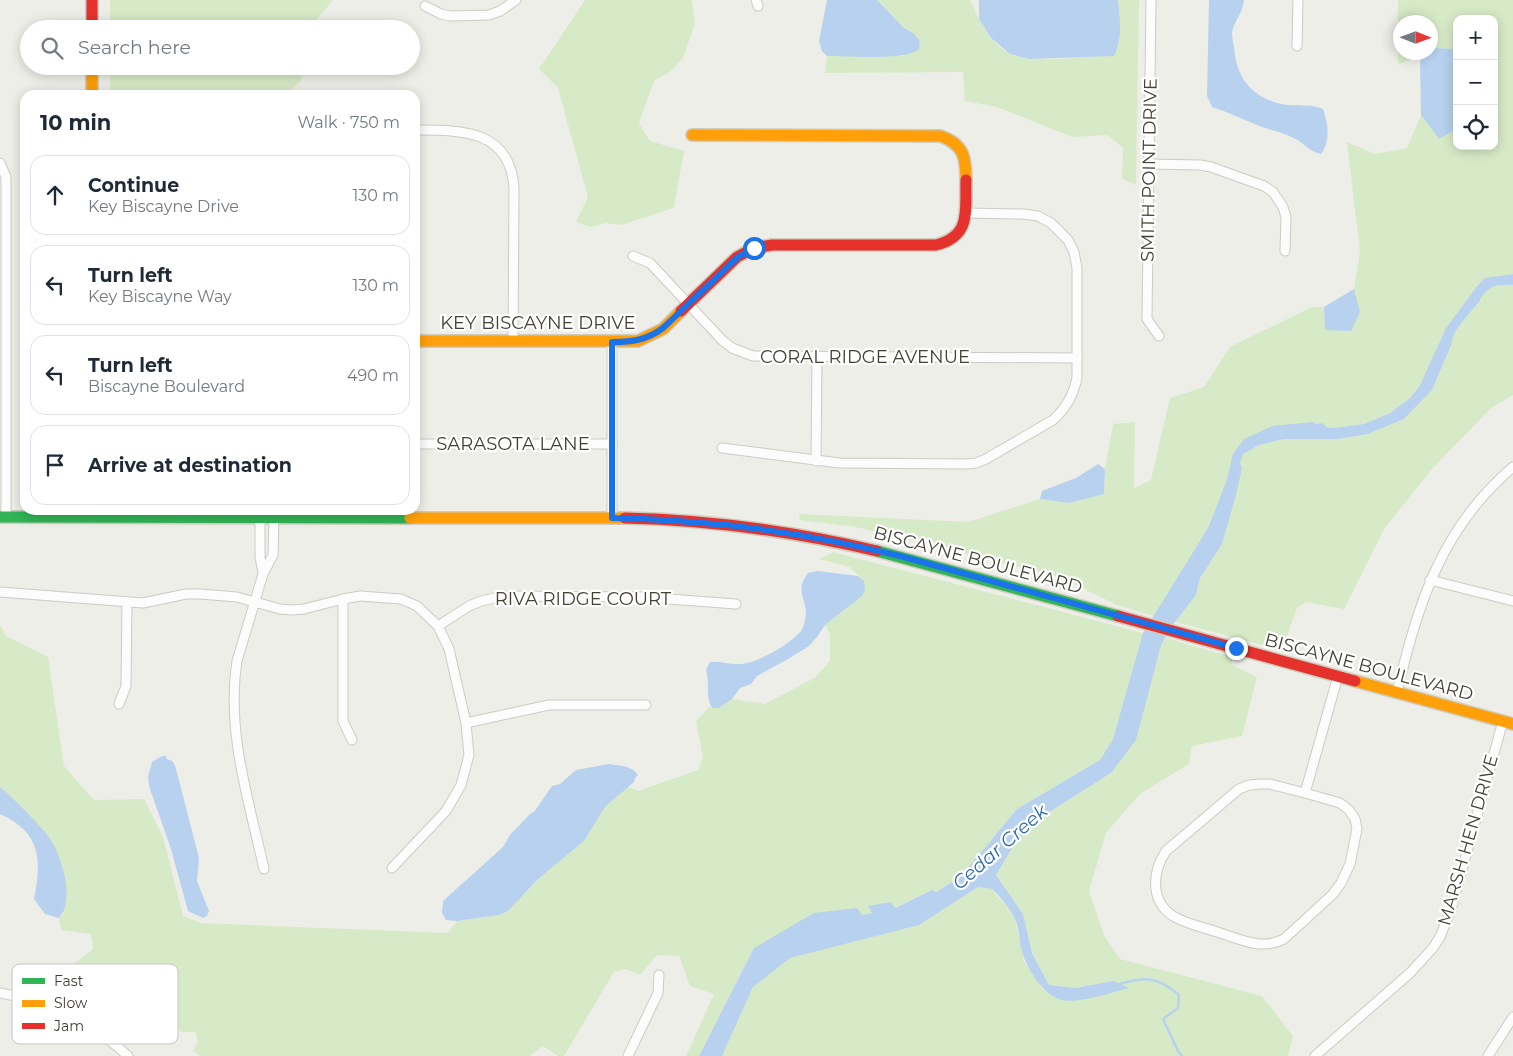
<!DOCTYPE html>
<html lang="en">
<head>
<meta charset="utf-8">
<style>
	:root { --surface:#fff; --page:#f6f6f7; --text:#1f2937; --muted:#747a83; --line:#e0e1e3 }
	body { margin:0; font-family:Montserrat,sans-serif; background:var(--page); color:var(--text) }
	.controls { position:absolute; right:15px; top:15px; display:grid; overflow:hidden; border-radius:10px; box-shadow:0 2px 12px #0003 }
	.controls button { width:45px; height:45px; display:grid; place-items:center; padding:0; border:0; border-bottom:1px solid var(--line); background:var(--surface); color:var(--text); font:25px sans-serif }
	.compass { position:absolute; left:1393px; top:15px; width:45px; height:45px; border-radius:50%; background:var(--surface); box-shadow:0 2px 12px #0003; rotate:91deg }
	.stop { position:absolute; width:15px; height:15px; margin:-11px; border:4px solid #1a73e8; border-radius:50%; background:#fff }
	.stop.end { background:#1a73e8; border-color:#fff; box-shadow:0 1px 5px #0008 }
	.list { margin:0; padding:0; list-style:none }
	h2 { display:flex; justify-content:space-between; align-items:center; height:65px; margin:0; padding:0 20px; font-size:21px }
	h2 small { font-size:16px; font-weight:400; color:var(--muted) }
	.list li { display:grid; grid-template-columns:32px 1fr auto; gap:15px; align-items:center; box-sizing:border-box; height:80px; margin:0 10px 10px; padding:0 10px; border:1px solid var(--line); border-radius:15px }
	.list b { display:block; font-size:19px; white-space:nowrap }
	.list p { margin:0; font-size:16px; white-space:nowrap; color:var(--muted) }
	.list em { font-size:16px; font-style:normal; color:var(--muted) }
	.icon { flex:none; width:28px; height:28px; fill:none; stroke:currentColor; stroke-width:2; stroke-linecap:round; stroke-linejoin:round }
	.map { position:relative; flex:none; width:1513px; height:1056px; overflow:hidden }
	.search { position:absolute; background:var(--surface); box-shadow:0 2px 12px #0003; left:20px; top:20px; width:400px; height:55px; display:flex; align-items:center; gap:12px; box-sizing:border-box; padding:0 18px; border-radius:28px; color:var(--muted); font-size:19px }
	.panel { position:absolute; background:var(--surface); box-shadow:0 2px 12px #0003; left:20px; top:90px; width:400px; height:425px; border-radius:15px }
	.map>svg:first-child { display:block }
	.green { fill:#d7eac7 }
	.water { fill:#b7d1ee }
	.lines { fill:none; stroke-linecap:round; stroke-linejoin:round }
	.stream { stroke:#b7d1ee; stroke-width:2.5 }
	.street-casing { stroke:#cccbc5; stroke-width:11 }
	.fast-casing { stroke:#ceccbf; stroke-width:14 }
	.slow-casing { stroke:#ceccbf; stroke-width:14 }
	.jam-casing { stroke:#ceccbf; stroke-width:14 }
	.street { stroke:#fcfcfc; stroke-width:9 }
	.fast { stroke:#30b455; stroke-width:11 }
	.slow { stroke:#ff9f0a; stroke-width:11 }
	.jam { stroke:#e5322d; stroke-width:11 }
	.route { stroke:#1a73e8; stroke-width:6 }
	.labels { text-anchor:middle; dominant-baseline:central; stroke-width:4.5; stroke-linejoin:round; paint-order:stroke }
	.street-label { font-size:18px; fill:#444034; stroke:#fff }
	.water-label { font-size:19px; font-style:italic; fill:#2d68b0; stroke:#fff }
	.key { fill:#fff; stroke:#c7c6c2; stroke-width:1 }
	.key-label { font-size:14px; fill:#444034 }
</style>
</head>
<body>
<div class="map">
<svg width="1513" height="1056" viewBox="0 0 1513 1056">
	<rect width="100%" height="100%" fill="#eeeee8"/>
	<g class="green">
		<path d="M110,0h223l-24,29h-199z"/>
		<path d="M585,0h107l3,24 -12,34 -12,13 -17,10 -15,42 11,18 34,10 -10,57 -53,17 -16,-2 -15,4 -14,-5 12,-25 -30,-109 -19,-19z"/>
		<path d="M877,0h93c9,20 20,44 41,54 21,10 79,2 103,1 9,-18 6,-35 4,-55h21l-3,185 -14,-6 1,-31 -15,-13 -36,2 -75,-30 -32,-6 -2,-29 -138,1 2,-17h75l18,-15 -7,-8 -9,-5z"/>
		<path d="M1398,0h115v274l-28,4 -7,7 -32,43 -27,59 -9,11 -20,15 -26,11 -31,4 -6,-1 -5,-4 -89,31 -7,28 -18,46 -54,88 -37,-11 -57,-28 -204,-50 -56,-7 -1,-6 169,8 72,-23 29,4 35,-9 1,-25 8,-45 22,-2 -1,66 17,-8 19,-82 34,-11 26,-40 82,-40h12l1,23 34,-18 -5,-23 6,-37 -13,-110 28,12 32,-6 14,-33 18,24 14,-8 1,-21 3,-3v39h37v-127h-37v30l-24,-1 -2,2 -1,-28h-30v30l26,1 -6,4 -22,7z"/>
		<path d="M110,66h193l-2,15 -17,14h-174z"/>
		<path d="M1497,285h16v110l-22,13 -59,61 -48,60 -40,80 -38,-7 -9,6 -15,42 -107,-28 21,-27 4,-17 7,-12 36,-112 16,-9 25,-6h54l30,-5 36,-15 28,-29 20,-47c0,-13 20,-32 28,-42v-2l9,-12z"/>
		<path d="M833,552l310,81 -30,106 -13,21 -83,49 -56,67 -26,16 -3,-2 -38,18 -26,-2 4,7 -10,2 -6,-7 -102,40 -55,108h-13l28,-62 -24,-8 -11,-30 -22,-1 -17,20 -14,-6 -12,3 -50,84h-6l-15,-10 -13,10h-330l-7,-5 5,-10 -3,-9h-14l-22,-21 -1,-17 -16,-9 -22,23 -31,8 -40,-24 5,-13 39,-30 -2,-15 -30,-4 -2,-12 4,-4 -13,-76 -50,-51v-162l6,11 42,21 16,109 30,34 50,-1 19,38 20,79 18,7 247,10 9,-12 42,-6 9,-4 29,-31 47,-39 21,-34 23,-20 10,4 60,-21 5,-12 -7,-37 14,-15 3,2h6l13,-9 33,5 51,-27 14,-16v-27l-5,-9 37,-29 2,-15 -14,-14 -31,-8z"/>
		<path d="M1166,638l66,19v8l25,12 -15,59 -50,10 -3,18 -49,30 -34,39 -17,58 16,46 15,22 142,37 31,40 -5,20h-566l31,-69 37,-30 129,-32 59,-38 14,2 7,10 7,6 9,14 9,42 18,27 19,12 52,-19 -38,7 -26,-3 -17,-32 -9,-39 -27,-39 18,-30 18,-22 79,-50 50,-128z"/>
	</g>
	<g class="water">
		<path d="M827,0h50l27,28 9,5 7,8 -1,8c-12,12 -73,7 -92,7l-5,-5 -3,-10z"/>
		<path d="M979,0h139c2,19 5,38 -4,56l-85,3 -19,-5 -19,-16 -12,-19z"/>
		<path d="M1209,0h35c-1,13 -10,21 -12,32 0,5 1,11 2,15 2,31 18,50 47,57 15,3 28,-1 42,5 5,14 8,32 -2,45 -11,-2 -17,-11 -27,-16 -12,-6 -25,-8 -37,-13 -15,-6 -29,-13 -45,-18l-5,-11z"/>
		<path d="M339,20l16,9h-24l2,-6z"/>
		<path d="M1433,48l24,1v58l-3,3 -1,21 -14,8 -18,-24 -1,-58 6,-4 4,-1 1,-2z"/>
		<path d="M1513,274v11c-19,0 -21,-1 -33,14v2c-8,10 -28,29 -28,42l-20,47 -28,29 -36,15 -30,5h-54l-25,6 -16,9 -3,9 2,5 -6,27 -14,49 -22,34 -4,17 -21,27 -14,23 -25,95 -25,33 -79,50 -18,22 -18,30 27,39 9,39 17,32 26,3 38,-7 16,7c-16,4 -52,16 -67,12 -19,-4 -37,-34 -41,-52 -2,-9 -2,-21 -6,-29 -5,-11 -16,-23 -23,-30l-14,-2 -59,38 -129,33 -37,29 -31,69h-23l55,-108 60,-35 43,-5 5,7 10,-2 -4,-7 23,-4 4,6 37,-18 4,2 25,-16 56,-67 83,-49 13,-21 30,-106 65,-105 18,-46 7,-28 11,-15 28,-13 41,-4 3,2 6,-1 5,4 6,1 31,-4 26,-11 20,-15 9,-11 27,-59 32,-43 7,-7z"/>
		<path d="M1354,289l6,23 -9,19 -26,-1 -1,-23z"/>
		<path d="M1098,464l7,5 -1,25 -35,9 -29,-4 2,-8 34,-13z"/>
		<path d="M818,571l40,5 6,5 1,9 -3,6 -37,29 -8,12 -8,9 -21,13 -31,17 -6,8 -11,4 -8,11 -13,9h-6c-8,-8 -3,-26 -7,-38l4,-8c11,-1 20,3 31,2 15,0 51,-21 60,-33 3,-4 5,-14 5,-19 -2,-17 -10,-23 2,-39z"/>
		<path d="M162,756h4l1,3 5,2 3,4 24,93 -2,23 12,30 -2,5 -4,2 -15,-7 -17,-62 -22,-63 -1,-9 4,-15z"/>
		<path d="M609,764c12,2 22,1 29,11l-3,3 -1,4 -29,25 -21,34 -47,39 -29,31 -9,4 -42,6 -11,-1 -4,-7 1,-12 60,-54 7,-12 21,-22 3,-1 18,-26 8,-2 16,-14z"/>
		<path d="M0,787c14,12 38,36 49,50 12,17 27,64 10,81l-14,-4 -11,-15c8,-39 7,-67 -34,-85z"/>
	</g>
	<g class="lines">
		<path class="stream" d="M1116,985c28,-8 40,-10 63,10l-1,13 -15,11 15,32 4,5"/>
		<defs>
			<g id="street">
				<path d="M756,0l2,6"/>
				<path d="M1151,0l-4,319 12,17"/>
				<path d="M425,6l16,8 9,2 39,-1 11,-4 16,-11"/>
				<path d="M1297,46l1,-46"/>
				<path d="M415,130c46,0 95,-1 99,58l-1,153"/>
				<path d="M0,163l6,14v340"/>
				<path d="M1149,164l51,1 11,2 53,19 9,6 10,15 3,10 -1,34"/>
				<path d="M633,256l17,7 72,77 10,8 21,8 324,2"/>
				<path d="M612,342v176"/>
				<path d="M415,444h197"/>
				<path d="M722,448l117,15 127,1 10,-1 10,-4 67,-39c13,-12 20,-24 24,-42v-110l-3,-16 -6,-12 -17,-17 -13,-7 -15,-2 -57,-1"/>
				<path d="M816,461l1,-103"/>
				<path d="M260,517v40l3,16"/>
				<path d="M1430,580l83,21"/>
				<path d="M0,592l143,11 43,-9h14l37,3 43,12 12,1 12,-1 39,-10 17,-3 41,3 16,7 21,20 11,23 17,74 3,32 -8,30 -15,26 -54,57"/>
				<path d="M343,599v122l9,19"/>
				<path d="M438,626l31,-20 12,-5 23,-5 137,1 95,7"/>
				<path d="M1397,692c21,-88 44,-164 116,-225"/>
				<path d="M119,704l7,-18 1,-84"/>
				<path d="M466,723l83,-18h97"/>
				<path d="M1260,784h10l35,9 35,10 9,7 6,9 2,10 -7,35 -9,19 -8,11 -49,45c-23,12 -44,0 -67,-7 -14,-5 -31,-8 -44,-16 -23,-15 -21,-44 -7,-65l73,-62 10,-4z"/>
				<path d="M1305,793l33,-117"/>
				<path d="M264,869c-15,-68 -38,-137 -27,-208l26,-87 10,-19 1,-38"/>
				<path d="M0,993c46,8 94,31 128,63"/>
				<path d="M628,1056l30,-63 1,-18"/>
				<path d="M1315,1056l95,-83 22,-24 8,-12 12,-31 51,-185"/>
				<path d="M1488,1056l25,-39"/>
			</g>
			<g id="fast">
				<path d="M0,517l410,1"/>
				<path d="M877,551l241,65"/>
			</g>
			<g id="slow">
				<path d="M92,66v29"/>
				<path d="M692,135l248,1c24,8 26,22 26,44"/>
				<path d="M415,341h223l25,-12 18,-18"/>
				<path d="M410,518h215"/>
				<path d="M1355,681l158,43"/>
			</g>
			<g id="jam">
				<path d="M92,0v29"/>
				<path d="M681,311l56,-54 17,-9 18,-3h164c36,-9 29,-35 30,-65"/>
				<path d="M625,518c87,2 167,13 252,33"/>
				<path d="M1118,616l237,65"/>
			</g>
		</defs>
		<use href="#street" class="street-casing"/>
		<use href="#fast" class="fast-casing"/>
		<use href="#slow" class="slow-casing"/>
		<use href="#jam" class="jam-casing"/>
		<use href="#street" class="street"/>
		<use href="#fast" class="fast"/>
		<use href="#slow" class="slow"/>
		<use href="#jam" class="jam"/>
	</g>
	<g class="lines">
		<path class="route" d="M754,248l-16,9 -75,71c-16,12 -31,14 -51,14v176c101,2 190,14 288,38l336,92"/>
	</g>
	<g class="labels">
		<g class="street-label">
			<text transform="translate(1149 170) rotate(-89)">SMITH POINT DRIVE</text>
			<text x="538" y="323">KEY BISCAYNE DRIVE</text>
			<text x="865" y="357">CORAL RIDGE AVENUE</text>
			<text x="513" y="444">SARASOTA LANE</text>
			<text transform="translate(978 560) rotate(15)">BISCAYNE BOULEVARD</text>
			<text x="583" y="599">RIVA RIDGE COURT</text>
			<text transform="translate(1369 667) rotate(15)">BISCAYNE BOULEVARD</text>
			<text transform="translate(1468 840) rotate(-74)">MARSH HEN DRIVE</text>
		</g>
		<g class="water-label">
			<text transform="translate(1000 847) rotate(-41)">Cedar Creek</text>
		</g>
	</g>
	<rect x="12" y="964" width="166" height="80" rx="8" class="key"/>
	<rect x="22" y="978" width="23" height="6" fill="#30b455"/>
	<rect x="22" y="1000" width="23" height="7" fill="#ff9f0a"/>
	<rect x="22" y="1023" width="23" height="6" fill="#e5322d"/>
	<g class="key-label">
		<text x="54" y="986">Fast</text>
		<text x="54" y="1008">Slow</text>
		<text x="54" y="1031">Jam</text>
	</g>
</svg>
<div class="controls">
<button>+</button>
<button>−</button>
<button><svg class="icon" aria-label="locate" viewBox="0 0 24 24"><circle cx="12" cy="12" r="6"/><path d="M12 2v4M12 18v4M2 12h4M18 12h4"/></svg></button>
</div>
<svg class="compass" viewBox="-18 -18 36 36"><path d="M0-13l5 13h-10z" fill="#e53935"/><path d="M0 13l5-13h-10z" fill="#747a83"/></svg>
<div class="stop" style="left:754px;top:248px"></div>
<div class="stop end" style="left:1236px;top:648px"></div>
<div class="search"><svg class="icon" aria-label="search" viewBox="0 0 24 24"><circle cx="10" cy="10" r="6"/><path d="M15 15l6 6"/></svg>Search here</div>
<section class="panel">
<h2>10 min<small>Walk · 750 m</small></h2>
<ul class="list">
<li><svg class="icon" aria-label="ahead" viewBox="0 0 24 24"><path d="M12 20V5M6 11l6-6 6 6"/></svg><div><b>Continue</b><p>Key Biscayne Drive</p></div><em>130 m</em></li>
<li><svg class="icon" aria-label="left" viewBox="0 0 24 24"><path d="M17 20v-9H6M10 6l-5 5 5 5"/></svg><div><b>Turn left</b><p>Key Biscayne Way</p></div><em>130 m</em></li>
<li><svg class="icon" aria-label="left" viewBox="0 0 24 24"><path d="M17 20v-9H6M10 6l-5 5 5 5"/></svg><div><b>Turn left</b><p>Biscayne Boulevard</p></div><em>490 m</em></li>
<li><svg class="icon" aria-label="arrive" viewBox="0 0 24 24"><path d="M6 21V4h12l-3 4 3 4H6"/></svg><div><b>Arrive at destination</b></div></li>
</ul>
</section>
</div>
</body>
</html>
